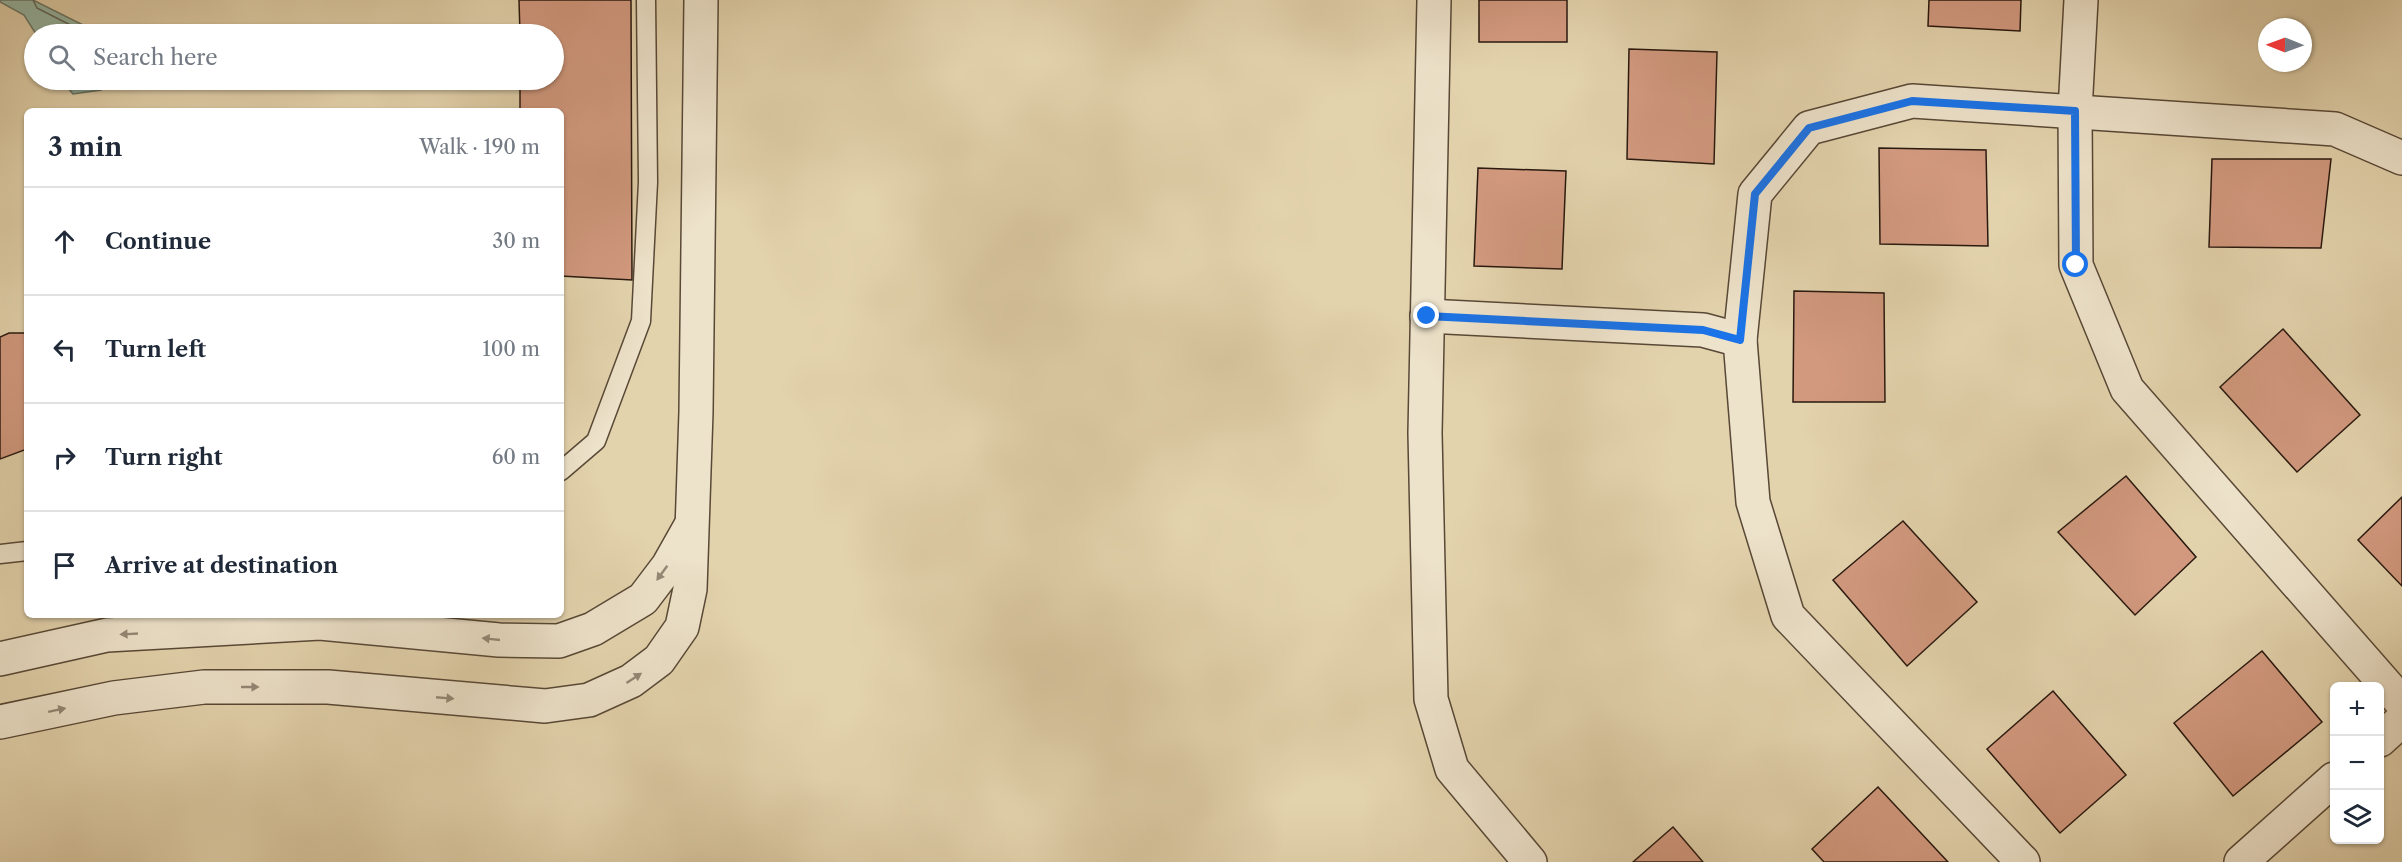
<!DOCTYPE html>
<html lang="en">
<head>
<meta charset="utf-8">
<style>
	:root { --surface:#fff; --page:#f6f6f7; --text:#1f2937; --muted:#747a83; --line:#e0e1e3 }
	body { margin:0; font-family:"Libre Caslon Text",serif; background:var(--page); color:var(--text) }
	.controls { position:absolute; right:18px; bottom:18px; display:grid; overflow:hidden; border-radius:9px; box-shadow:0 2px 4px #0004 }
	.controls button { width:54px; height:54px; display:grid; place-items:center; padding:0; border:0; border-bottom:2px solid var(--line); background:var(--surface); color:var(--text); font:30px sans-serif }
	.compass { position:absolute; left:2258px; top:18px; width:54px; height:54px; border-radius:50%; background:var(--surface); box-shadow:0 2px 4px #0004; rotate:271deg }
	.stop { position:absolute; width:18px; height:18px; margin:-14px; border:4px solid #1a73e8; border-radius:50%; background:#fff }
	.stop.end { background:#1a73e8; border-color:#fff; box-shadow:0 2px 6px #0008 }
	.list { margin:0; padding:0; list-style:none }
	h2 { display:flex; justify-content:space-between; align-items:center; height:78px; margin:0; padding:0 24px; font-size:26px }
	h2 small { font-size:20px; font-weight:400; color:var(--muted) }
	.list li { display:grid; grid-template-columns:39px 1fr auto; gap:18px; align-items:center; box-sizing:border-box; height:108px; padding:0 24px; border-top:2px solid var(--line) }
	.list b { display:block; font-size:22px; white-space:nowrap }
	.list em { font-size:20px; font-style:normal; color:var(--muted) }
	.icon { flex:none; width:33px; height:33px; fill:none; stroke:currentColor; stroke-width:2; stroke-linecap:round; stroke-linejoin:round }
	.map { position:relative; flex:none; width:2402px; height:862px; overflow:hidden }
	.search { position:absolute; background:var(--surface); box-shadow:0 2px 4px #0004; left:24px; top:24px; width:540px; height:66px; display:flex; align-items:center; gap:15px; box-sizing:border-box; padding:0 21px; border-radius:33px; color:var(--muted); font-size:22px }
	.panel { position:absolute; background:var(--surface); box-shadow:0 2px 4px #0004; left:24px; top:108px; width:540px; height:510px; border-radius:9px }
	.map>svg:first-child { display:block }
	.water { fill:#96b8a6; stroke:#6a786a; stroke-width:1.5 }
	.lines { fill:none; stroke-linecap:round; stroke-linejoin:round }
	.shore { stroke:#60685a; stroke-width:1.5 }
	.building { fill:#d2997f; stroke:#29190f; stroke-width:1.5 }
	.lane-casing { stroke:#584836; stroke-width:21 }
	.street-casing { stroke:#584836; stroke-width:36 }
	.lane { stroke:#ede2ca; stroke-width:18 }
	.street { stroke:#ede2ca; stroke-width:33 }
	.oneway { fill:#958876 }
	.route { stroke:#1a73e8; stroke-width:8 }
</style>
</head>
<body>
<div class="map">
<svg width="2402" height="862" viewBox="0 0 2402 862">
	<rect width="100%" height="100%" fill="#e3d3ad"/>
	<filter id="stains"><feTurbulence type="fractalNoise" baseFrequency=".00333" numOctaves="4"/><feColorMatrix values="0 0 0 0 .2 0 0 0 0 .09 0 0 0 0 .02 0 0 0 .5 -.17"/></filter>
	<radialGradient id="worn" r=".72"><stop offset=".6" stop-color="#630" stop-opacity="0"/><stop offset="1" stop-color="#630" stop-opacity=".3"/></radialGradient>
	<g class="water">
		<path d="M0,0h33l62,31 13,3h-72l-12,-19 -24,-13z"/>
		<path d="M61,80h51l-11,10 -28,4z"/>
	</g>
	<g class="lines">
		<path class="shore" d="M33,0l4,8 51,26"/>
	</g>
	<g class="building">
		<path d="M519,0h112l1,280 -71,-4v-165h-41v-31h34v-46h-34z"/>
		<rect x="1479" y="0" width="88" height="42"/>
		<path d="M1929,0h92l-1,31 -92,-5z"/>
		<path d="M1629,49l88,3 -3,112 -87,-5z"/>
		<path d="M1879,148l107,2 2,96 -108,-2z"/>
		<path d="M2212,159h119l-10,89 -112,-1z"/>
		<path d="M1478,168l88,3 -4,98 -88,-3z"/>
		<path d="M1794,291l90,2 1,109h-92z"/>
		<path d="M2283,329l77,86 -63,57 -77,-85z"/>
		<path d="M9,333h18v116l-27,10v-122z"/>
		<path d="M2126,476l70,81 -61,58 -77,-83z"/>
		<path d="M2402,497v89l-44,-46z"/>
		<path d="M1903,521l74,81 -70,64 -74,-86z"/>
		<path d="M2262,651l60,71 -89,74 -59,-73z"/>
		<path d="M2053,691l73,84 -66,58 -73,-84z"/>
		<path d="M1878,787l70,75h-124l-12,-13z"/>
		<path d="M1673,827l30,35h-70z"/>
	</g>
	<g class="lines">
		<defs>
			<g id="lane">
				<path d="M561,471l35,-30 45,-120 7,-139 -2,-182"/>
				<path d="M0,554l27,-3"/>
			</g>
			<g id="street">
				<path d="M1434,0l-9,433 6,266 21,70 78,93"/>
				<path d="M2081,0l-6,111 1,154 51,124 275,314"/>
				<path d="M1427,316l276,14 37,10 13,162 35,114 235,246"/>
				<path d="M1740,340l15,-146 54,-66 103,-27 423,28 67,29"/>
				<path d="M0,659l107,-24 213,-12 179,17 60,1 34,-12 50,-30 25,-33 22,-39"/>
				<path d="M0,722l114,-24 90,-11h124l217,19 44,-6 42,-19 28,-21 23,-33 8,-38 6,-177 5,-412"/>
				<path d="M2380,740l22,-20"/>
				<path d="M2241,862l93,-83"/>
			</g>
		</defs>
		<use href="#lane" class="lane-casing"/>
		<use href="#street" class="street-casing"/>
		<use href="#lane" class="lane"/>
		<use href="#street" class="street"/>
	</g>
	<defs><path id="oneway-solid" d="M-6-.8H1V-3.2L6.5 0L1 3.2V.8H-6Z" transform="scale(1.5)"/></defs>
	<g class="oneway">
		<use href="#oneway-solid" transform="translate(662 573) rotate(126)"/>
		<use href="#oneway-solid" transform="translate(129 634) rotate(177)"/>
		<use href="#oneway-solid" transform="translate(491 639) rotate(-174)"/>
		<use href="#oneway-solid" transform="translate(634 678) rotate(-33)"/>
		<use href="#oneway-solid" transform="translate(250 687)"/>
		<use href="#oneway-solid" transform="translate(445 698) rotate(5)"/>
		<use href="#oneway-solid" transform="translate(57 710) rotate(-12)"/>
	</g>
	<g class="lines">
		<path class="route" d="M1427,316l276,14 37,10 15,-146 54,-66 103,-27 163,10 1,154"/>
	</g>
	<rect width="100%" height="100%" filter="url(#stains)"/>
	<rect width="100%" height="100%" fill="url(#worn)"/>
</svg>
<div class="controls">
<button>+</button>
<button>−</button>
<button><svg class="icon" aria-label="layers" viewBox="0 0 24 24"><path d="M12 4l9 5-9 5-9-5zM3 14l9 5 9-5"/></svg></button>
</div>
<svg class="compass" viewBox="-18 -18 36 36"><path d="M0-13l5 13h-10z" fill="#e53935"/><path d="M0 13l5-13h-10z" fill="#747a83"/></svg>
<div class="stop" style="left:2076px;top:265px"></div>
<div class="stop end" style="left:1427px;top:316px"></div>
<div class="search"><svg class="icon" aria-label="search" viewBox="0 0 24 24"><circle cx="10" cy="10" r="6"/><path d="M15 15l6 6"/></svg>Search here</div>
<section class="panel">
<h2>3 min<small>Walk · 190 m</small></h2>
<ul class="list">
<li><svg class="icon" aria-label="ahead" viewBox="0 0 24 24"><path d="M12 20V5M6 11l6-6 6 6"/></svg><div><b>Continue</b></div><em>30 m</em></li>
<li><svg class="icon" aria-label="left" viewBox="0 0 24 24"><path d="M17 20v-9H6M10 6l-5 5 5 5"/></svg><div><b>Turn left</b></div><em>100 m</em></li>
<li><svg class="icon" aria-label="right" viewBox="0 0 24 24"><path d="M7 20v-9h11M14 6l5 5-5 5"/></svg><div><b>Turn right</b></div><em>60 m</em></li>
<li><svg class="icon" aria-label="arrive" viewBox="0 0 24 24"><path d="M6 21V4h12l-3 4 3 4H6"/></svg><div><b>Arrive at destination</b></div></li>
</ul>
</section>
</div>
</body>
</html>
